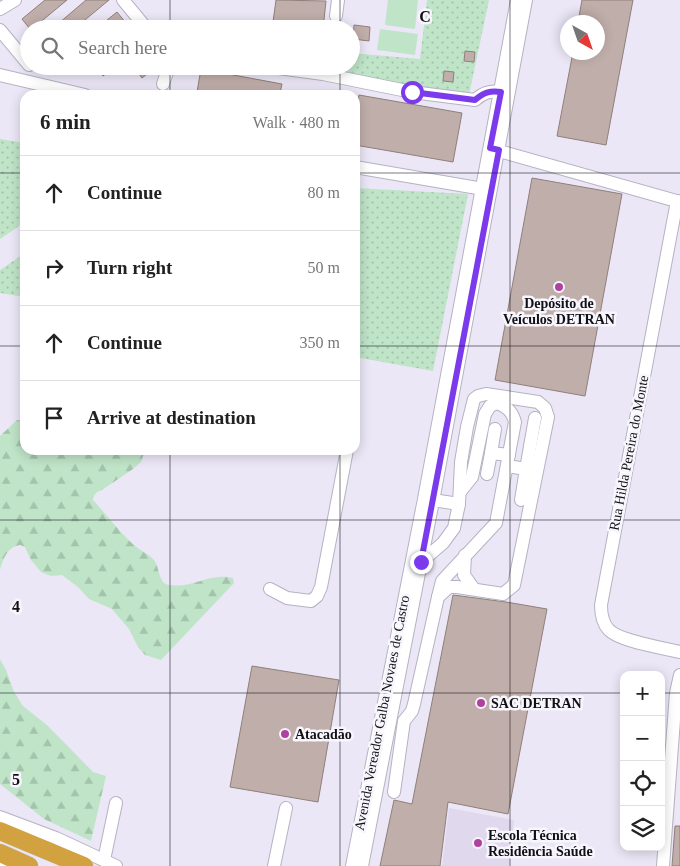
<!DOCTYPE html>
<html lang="en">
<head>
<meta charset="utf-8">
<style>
	:root { --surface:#fff; --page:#f2f2f2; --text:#222; --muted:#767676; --line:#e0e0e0 }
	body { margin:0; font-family:"Times New Roman",serif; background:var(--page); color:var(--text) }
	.controls { position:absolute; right:15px; bottom:15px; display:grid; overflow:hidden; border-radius:10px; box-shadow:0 2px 12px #0003 }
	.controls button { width:45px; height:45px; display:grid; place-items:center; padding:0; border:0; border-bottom:1px solid var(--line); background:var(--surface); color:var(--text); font:25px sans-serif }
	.compass { position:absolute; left:560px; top:15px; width:45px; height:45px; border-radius:50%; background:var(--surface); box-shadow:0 2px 12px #0003; rotate:140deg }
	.stop { position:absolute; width:15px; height:15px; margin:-11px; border:4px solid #7c3aed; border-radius:50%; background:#fff }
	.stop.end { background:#7c3aed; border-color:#fff; box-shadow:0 1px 5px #0008 }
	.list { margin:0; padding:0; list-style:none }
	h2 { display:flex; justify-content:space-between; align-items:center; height:65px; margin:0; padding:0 20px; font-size:21px }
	h2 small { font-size:16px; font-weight:400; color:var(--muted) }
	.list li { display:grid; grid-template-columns:32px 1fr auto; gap:15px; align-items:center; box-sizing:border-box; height:75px; padding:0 20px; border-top:1px solid var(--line) }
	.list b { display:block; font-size:19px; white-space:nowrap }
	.list em { font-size:16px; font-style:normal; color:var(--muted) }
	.icon { flex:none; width:28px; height:28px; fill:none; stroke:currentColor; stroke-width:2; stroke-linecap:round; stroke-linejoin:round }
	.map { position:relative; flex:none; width:680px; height:866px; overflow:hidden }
	.search { position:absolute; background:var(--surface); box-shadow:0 2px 12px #0003; left:20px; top:20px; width:340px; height:55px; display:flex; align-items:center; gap:12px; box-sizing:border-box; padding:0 18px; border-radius:28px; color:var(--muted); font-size:19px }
	.panel { position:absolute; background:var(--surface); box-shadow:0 2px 12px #0003; left:20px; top:90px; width:340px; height:365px; border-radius:15px }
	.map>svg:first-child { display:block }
	.education { fill:#e0d8ed }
	.grass { fill:url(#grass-dots) }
	.forest { fill:url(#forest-firs) }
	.pitch { fill:#bfe4c8 }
	.building { fill:#c0aeaa; stroke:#907f7b }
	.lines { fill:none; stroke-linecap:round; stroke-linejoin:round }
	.minor-casing { stroke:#b6b2c2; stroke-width:14 }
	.highway-casing { stroke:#cfcfd0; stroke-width:19 }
	.minor { stroke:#fff; stroke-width:12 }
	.highway { stroke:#d2a140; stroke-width:18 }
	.route { stroke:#7c3aed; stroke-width:6 }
	.grid { fill:none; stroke:#111015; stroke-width:1; stroke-opacity:0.55 }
	.poi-dot { fill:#b0429f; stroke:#f8f6fd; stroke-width:2 }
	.labels { text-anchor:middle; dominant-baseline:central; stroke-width:5; stroke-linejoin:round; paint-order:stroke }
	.poi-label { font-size:14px; font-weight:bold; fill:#111015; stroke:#f8f6fd; text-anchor:start }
	.street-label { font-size:14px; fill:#111015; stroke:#f8f6fd }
	.grid-label { font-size:16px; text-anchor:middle; font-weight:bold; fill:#111015; stroke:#f8f6fd; stroke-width:5; stroke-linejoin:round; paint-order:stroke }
</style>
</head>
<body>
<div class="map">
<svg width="680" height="866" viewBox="0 0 680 866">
	<defs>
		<pattern id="grass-dots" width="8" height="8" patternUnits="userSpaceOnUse" patternTransform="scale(1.25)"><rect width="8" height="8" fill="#bfe4c8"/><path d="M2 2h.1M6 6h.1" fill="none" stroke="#a3c3ab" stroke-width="1.8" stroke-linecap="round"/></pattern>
		<pattern id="forest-firs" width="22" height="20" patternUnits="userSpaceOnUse" patternTransform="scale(1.25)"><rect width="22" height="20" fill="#bfe4c8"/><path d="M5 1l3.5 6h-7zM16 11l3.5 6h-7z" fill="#a3c3ab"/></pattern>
	</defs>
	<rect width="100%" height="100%" fill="#ebe7f7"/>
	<path class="education" d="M449,808l65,12 -5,46h-67z"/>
	<g class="grass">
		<path d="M427,0h62l-20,95 -186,-29h68v-13l69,6z"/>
		<path d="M0,139l25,4v79l-25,17z"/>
		<path d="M355,188l113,6 -35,177 -78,-14z"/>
		<path d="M25,253v44l-25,-4v-23z"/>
	</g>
	<g class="forest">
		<path d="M17,420l8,1v29h120l-4,12 -8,7 -31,21c-6,2 -8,4 -9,10 14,15 27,33 42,46 6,5 14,8 19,14 6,8 4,23 15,25 25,4 39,-13 64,-7l1,5 -73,77 -16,-5 -7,-8 -9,-18 -17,-20 -23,-10 -11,-12 -16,-12 -11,1 -10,-4 -10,-12 -6,-13 -5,-2c-13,2 -17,14 -20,25v-134z"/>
		<path d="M0,659l6,11 8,22 9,14 25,20 45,46 13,4 -15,65 -47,-22 -44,-35z"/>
	</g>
	<g class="pitch">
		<path d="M388,0h30l-3,29 -30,-4z"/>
		<path d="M380,29l38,5 -3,21 -38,-5z"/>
	</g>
	<g class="building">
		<path d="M45,0h22l-35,29h-2l-8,-10z"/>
		<path d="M86,0h23l-35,29h-22z"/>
		<path d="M276,0l50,1 -3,28h-51z"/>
		<path d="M582,0h51l-27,145 -49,-9 16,-84h25v-30h-20z"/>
		<path d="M117,12l9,11 -7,6h-23z"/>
		<path d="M354,25l16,2 -1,14 -16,-2z"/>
		<path d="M465,51l10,1 -1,10 -10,-1z"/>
		<path d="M95,66h21l-13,10z"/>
		<path d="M133,66h24l-15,12z"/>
		<path d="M201,69l81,15 -2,9 -2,-1v3h-66l-15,-3z"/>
		<path d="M444,71l10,1 -1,10 -10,-1z"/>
		<path d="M359,95l103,18 -9,49 -98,-17v-26z"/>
		<path d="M532,178l90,16 -37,202 -90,-16z"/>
		<path d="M453,595l53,7 41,7 -39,205 -60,-12 -8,64h-60l14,-66 18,4z"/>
		<path d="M252,666l87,14 -21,122 -88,-15z"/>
		<path d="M675,826h5v40h-8z"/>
	</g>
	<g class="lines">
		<defs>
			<g id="minor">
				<path d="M123,0l24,29"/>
				<path d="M0,9l15,-9"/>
				<path d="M336,16l2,-16"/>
				<path d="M0,30l29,35"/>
				<path d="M264,66l59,8 89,18 63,8c8,-7 15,-10 26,-8"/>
				<path d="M0,75l85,20"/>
				<path d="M163,84l6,-18"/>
				<path d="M492,149l188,53"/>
				<path d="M355,167l134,23"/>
				<path d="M677,201l-76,404c0,8 2,19 8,25 10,11 55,18 71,22"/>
				<path d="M491,453l4,-24"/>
				<path d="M507,466l19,3 9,-51"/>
				<path d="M487,474l4,-21 18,2"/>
				<path d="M426,499l33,5"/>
				<path d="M521,500l5,-31"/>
				<path d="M465,555l-1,20 10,14"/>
				<path d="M270,589l17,9 24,3 6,-5 4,-9 26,-137"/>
				<path d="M438,597l4,-16 54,-58 19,-101c-3,-11 -8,-15 -18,-19l-7,3 -5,8 -13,63 -12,15"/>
				<path d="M394,792l10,-71 8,-10 2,-7 24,-107 11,-10h8l46,7 11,-9 34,-168 -3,-9 -7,-6 -52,-8 -8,2 -4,3 -7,28 -6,35 -2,42 -5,24 -11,15 -22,19"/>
				<path d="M0,817l56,21 60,28"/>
				<path d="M104,860l12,-57"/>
				<path d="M0,865l2,1"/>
				<path d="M274,866l12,-58"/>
				<path d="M352,866l72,-367 93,-499"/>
				<path d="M362,866l71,-365 93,-501"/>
				<path d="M663,866l13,-173 4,-18"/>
			</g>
			<g id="highway">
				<path d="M0,831l84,35"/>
				<path d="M0,853l29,13"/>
			</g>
		</defs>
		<use href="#minor" class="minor-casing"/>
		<use href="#highway" class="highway-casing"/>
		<use href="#minor" class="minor"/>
		<use href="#highway" class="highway"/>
	</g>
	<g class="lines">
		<path class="route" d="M412,92l63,8c8,-7 15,-10 26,-8l-11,56 9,2 -78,412"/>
	</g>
	<path class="grid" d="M170,0v29M340,0v29M510,0v866M170,66v29M340,66v29M0,173h25M355,173h325M0,346h25M355,346h325M170,450v416M340,450v416M0,520h680M0,693h624M661,693h19"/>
	<g class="poi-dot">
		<circle cx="559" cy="287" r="5"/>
		<circle cx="481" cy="703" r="5"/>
		<circle cx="285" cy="734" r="5"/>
		<circle cx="478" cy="843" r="5"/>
	</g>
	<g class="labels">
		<g class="poi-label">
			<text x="559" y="303" text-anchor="middle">Depósito de<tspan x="559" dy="16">Veículos DETRAN</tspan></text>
			<text x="491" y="703">SAC DETRAN</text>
			<text x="295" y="734">Atacadão</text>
			<text x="488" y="835">Escola Técnica<tspan x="488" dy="16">Residência Saúde</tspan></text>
		</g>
		<g class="street-label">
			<text transform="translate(629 453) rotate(-79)">Rua Hilda Pereira do Monte</text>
			<text transform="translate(382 713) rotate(-79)">Avenida Vereador Galba Novaes de Castro</text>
		</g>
	</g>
	<g class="grid-label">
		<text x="425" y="22">C</text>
		<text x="16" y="612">4</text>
		<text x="16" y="785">5</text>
	</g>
</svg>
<div class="controls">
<button>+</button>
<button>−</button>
<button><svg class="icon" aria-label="locate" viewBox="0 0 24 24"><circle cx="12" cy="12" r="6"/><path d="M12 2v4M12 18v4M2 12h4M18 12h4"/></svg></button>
<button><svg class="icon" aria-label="layers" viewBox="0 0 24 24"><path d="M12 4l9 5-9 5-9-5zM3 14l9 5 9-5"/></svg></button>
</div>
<svg class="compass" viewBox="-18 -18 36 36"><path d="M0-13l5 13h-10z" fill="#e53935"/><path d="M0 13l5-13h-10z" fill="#767676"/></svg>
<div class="stop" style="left:412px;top:92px"></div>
<div class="stop end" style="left:421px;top:562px"></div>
<div class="search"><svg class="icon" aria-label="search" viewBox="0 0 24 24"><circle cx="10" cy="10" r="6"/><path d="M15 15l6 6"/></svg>Search here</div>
<section class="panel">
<h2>6 min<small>Walk · 480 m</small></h2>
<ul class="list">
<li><svg class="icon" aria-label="ahead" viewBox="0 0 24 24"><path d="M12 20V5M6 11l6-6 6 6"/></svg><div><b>Continue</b></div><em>80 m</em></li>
<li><svg class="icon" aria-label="right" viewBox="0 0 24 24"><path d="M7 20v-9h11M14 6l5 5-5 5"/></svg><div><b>Turn right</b></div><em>50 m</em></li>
<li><svg class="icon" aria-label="ahead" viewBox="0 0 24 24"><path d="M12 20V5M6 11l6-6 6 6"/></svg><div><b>Continue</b></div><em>350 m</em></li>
<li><svg class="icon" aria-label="arrive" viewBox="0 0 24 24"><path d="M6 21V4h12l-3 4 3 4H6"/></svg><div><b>Arrive at destination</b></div></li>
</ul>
</section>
</div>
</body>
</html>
